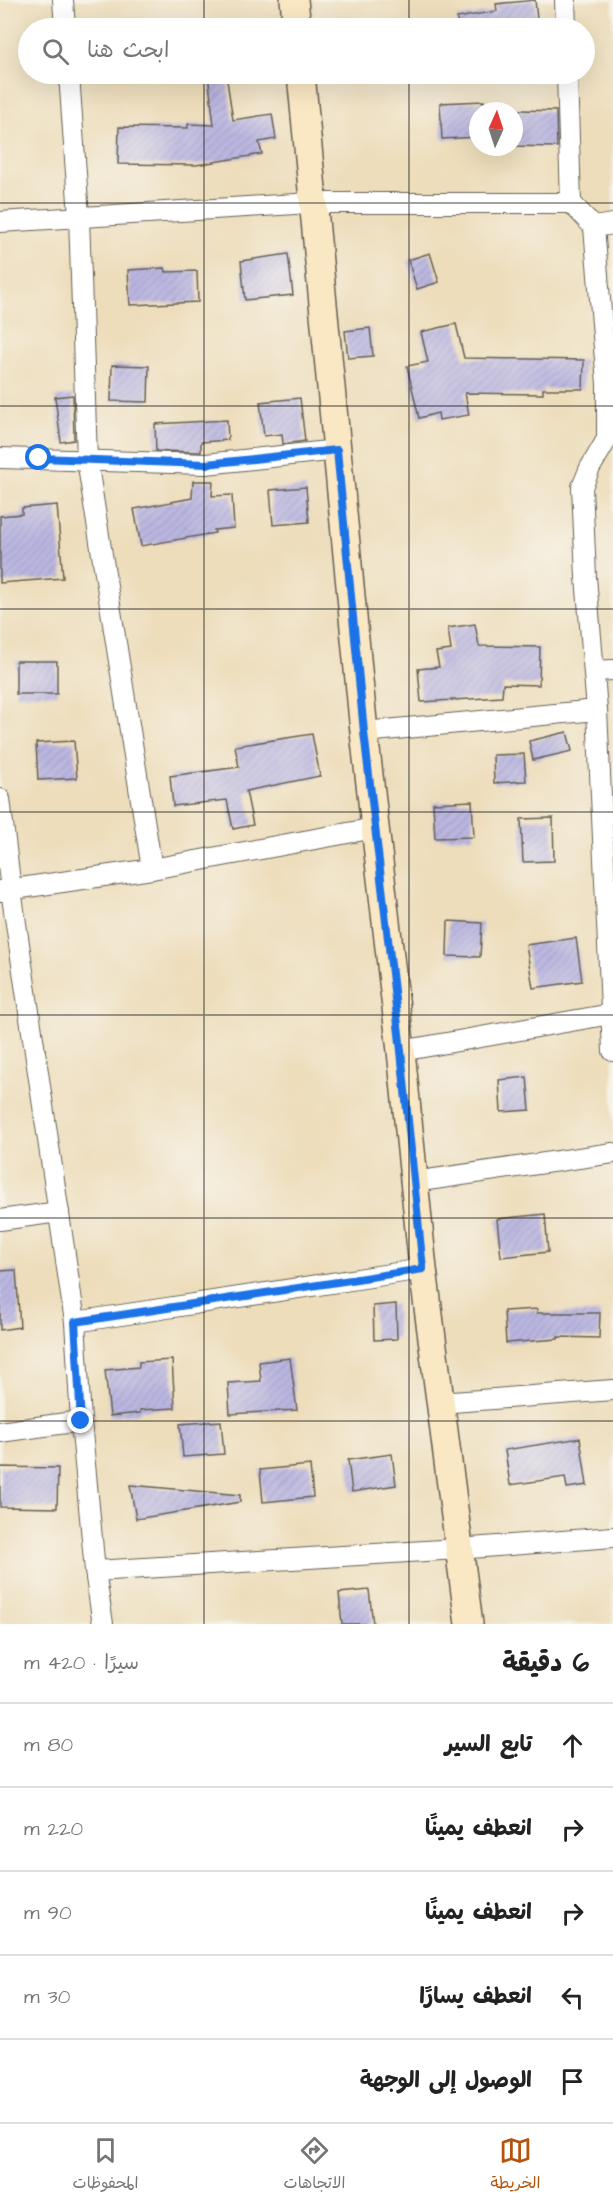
<!DOCTYPE html>
<html lang="ar">
<head>
<meta charset="utf-8">
<style>
	:root { --surface:#fff; --page:#f6f6f6; --text:#222; --muted:#767676; --line:#e0e0e0; --accent:#b45309 }
	body { margin:0; font-family:"Architects Daughter","Playpen Sans Arabic",sans-serif; background:var(--page); color:var(--text); direction:rtl }
	.compass { position:absolute; left:469px; top:102px; width:54px; height:54px; border-radius:50%; background:var(--surface); box-shadow:0 6px 24px #0002; rotate:3deg }
	.stop { position:absolute; width:18px; height:18px; margin:-14px; border:4px solid #1a73e8; border-radius:50%; background:#fff }
	.stop.end { background:#1a73e8; border-color:#fff; box-shadow:0 2px 6px #0008 }
	.list { margin:0; padding:0; list-style:none }
	h2 { display:flex; justify-content:space-between; align-items:center; height:78px; margin:0; padding:0 24px; font-size:26px }
	h2 small { font-size:20px; font-weight:400; color:var(--muted) }
	.list li { display:grid; grid-template-columns:39px 1fr auto; gap:18px; align-items:center; box-sizing:border-box; height:84px; padding:0 24px; border-top:2px solid var(--line) }
	.list b { display:block; font-size:22px; white-space:nowrap }
	.list em { font-size:20px; font-style:normal; color:var(--muted) }
	.icon { flex:none; width:33px; height:33px; fill:none; stroke:currentColor; stroke-width:2; stroke-linecap:round; stroke-linejoin:round }
	.map { position:relative; flex:none; width:613px; height:1624px; overflow:hidden; direction:ltr }
	.search { position:absolute; background:var(--surface); box-shadow:0 6px 24px #0002; left:18px; right:18px; top:18px; height:66px; display:flex; align-items:center; gap:15px; box-sizing:border-box; padding:0 21px; border-radius:33px; color:var(--muted); font-size:22px }
	.sheet { height:498px; background:var(--surface) }
	nav { display:flex; justify-content:space-around; align-items:center; box-sizing:border-box; height:84px; border-top:2px solid var(--line); background:var(--surface); font-size:16px; color:var(--muted) }
	nav a { display:grid; justify-items:center; gap:3px }
	nav .on { color:var(--accent) }
	.map>svg:first-child { display:block }
	.building { fill:url(#building-hatch) }
	.lines { fill:none; stroke-linecap:round; stroke-linejoin:round }
	.street-casing { stroke:#656054; stroke-width:22 }
	.secondary-casing { stroke:#656054; stroke-width:30 }
	.street { stroke:#fff; stroke-width:20 }
	.secondary { stroke:#fae7c3; stroke-width:27 }
	.route { stroke:#1a73e8; stroke-width:8 }
	.grid { fill:none; stroke:#1c1c1c; stroke-width:1.5; stroke-opacity:0.55 }
</style>
</head>
<body>
<div class="map">
<svg width="613" height="1624" viewBox="0 0 613 1624">
	<defs>
		<pattern id="building-hatch" width="6" height="6" patternUnits="userSpaceOnUse" patternTransform="scale(1.5)"><rect width="6" height="6" fill="#bbb7e2"/><path d="M-1 1l2-2M0 6l6-6M5 7l2-2" fill="none" stroke="#a09dc1"/></pattern>
	</defs>
	<rect width="100%" height="100%" fill="#f7f3e8"/>
	<filter id="ink" filterUnits="userSpaceOnUse"><feTurbulence type="fractalNoise" baseFrequency=".0167" numOctaves="2"/><feDisplacementMap in="SourceGraphic" scale="12" xChannelSelector="R" yChannelSelector="G"/><feConvolveMatrix kernelMatrix="1 2 1 2 8 2 1 2 1" color-interpolation-filters="sRGB"/></filter>
	<filter id="wash" filterUnits="userSpaceOnUse"><feTurbulence type="fractalNoise" baseFrequency=".008" numOctaves="4" result="noise"/><feDisplacementMap in="SourceGraphic" scale="24" xChannelSelector="R" yChannelSelector="G"/><feGaussianBlur stdDeviation="1.35" result="paint"/><feColorMatrix in="noise" values="0 0 0 0 0 0 0 0 0 0 0 0 0 0 0 0 0 1.4 0 .05"/><feComposite in="paint" operator="in"/></filter>
	<g filter="url(#wash)">
		<rect width="100%" height="100%" fill="#edddbb"/>
		<g id="blocks">
			<g class="building">
				<path d="M535,0l3,28h-80l-1,-10 40,-7 -1,-7z"/>
				<path d="M208,74h18l7,46 39,-6 4,25 -17,3 3,12 -66,11 -78,-1 1,-37 69,1v-4l26,1z"/>
				<path d="M484,101v8l72,2 1,36 -43,-1v-35h-36v26l-36,2 -2,-36z"/>
				<path d="M430,253l9,29 -22,7 -9,-29z"/>
				<path d="M288,254l5,41 -48,5 -4,-39z"/>
				<path d="M165,268l1,4 31,-1 1,31 -68,3 -2,-35z"/>
				<path d="M456,324l8,34 120,2 -1,29h-40v5l-78,-1 4,22 -30,5 -1,-7 -19,5 -12,-52 21,-4 -7,-30z"/>
				<path d="M370,328l3,28 -25,2 -3,-27z"/>
				<path d="M112,365l37,1 -1,36 -37,-1z"/>
				<path d="M73,395l1,45 -13,2 -6,-45z"/>
				<path d="M300,398l5,43 -22,3 -1,-10 -18,2 -4,-34z"/>
				<path d="M227,420l1,20 -27,2v10l-45,-1 -1,-27z"/>
				<path d="M193,481h20l-1,15 20,-1 2,33 -20,2 1,3 -74,13 -7,-37 58,-11z"/>
				<path d="M306,487l3,35 -36,3 -3,-35z"/>
				<path d="M57,505l6,73 -63,5v-67l22,-2v-6z"/>
				<path d="M475,624l4,22 61,1 -1,38 -36,-1 -1,13 -81,5 -3,-33 21,-2 -3,-15 15,-2 -3,-22z"/>
				<rect x="16" y="661" width="41" height="33"/>
				<path d="M567,732l5,19 -39,9 -4,-19z"/>
				<path d="M312,734l8,42 -74,15 7,34 -20,4 -6,-29 -54,6 -3,-30 69,-9 -4,-21z"/>
				<path d="M74,741l3,37 -39,2 -2,-37z"/>
				<path d="M524,754l2,27 -32,2 -1,-28z"/>
				<path d="M472,801l2,36 -39,1 -2,-35z"/>
				<path d="M553,818l1,43 -31,1 -2,-43z"/>
				<path d="M448,921l34,2 -2,34 -33,-1z"/>
				<path d="M576,938l6,43 -49,7 -7,-43z"/>
				<path d="M527,1077l3,33 -29,2 -2,-32z"/>
				<path d="M545,1214l3,38 -47,5 -4,-38z"/>
				<path d="M16,1270l4,57 -20,3v-59z"/>
				<path d="M396,1304l1,35 -23,1 -1,-34z"/>
				<path d="M537,1309v4h63l-1,25 -41,-1v2l-52,4 -2,-32z"/>
				<path d="M290,1358l7,52 -67,4 -2,-31 33,-2 -2,-19z"/>
				<path d="M172,1360l3,48 -35,2v3l-30,3 -5,-46 34,-3v-5z"/>
				<path d="M221,1421l3,33 -41,3 -3,-33z"/>
				<path d="M580,1438l7,47 -20,3 -2,-11 -55,8 -5,-35z"/>
				<path d="M392,1454l4,31 -44,7 -4,-32z"/>
				<path d="M310,1465l3,32 -50,5 -3,-32z"/>
				<path d="M0,1467l58,1 -1,40 -57,-1z"/>
				<path d="M130,1485l110,10v7l-104,17z"/>
				<path d="M369,1590l4,34h-31l-3,-31z"/>
			</g>
		</g>
	</g>
	<g filter="url(#ink)">
		<use href="#blocks" fill-opacity="0" stroke="#656054" stroke-width="1.5"/>
		<g class="lines">
			<defs>
				<g id="street">
					<path d="M63,0l2,28"/>
					<path d="M565,0l1,28"/>
					<path d="M69,74l10,142 8,244 65,409"/>
					<path d="M567,74l4,129"/>
					<path d="M0,222l312,-19h259l23,24 19,-3"/>
					<path d="M594,227l13,157v55l-17,29 -8,19 4,90 11,133 16,341"/>
					<path d="M0,458l206,6 131,-14"/>
					<path d="M594,671l19,-1"/>
					<path d="M364,732l233,-22"/>
					<path d="M0,799l11,91 64,432 6,99 14,150 8,53"/>
					<path d="M0,891l152,-22 223,-41"/>
					<path d="M401,1051l210,-37"/>
					<path d="M414,1182l199,-29"/>
					<path d="M0,1220l59,-8"/>
					<path d="M75,1322l348,-53"/>
					<path d="M439,1403l174,-13"/>
					<path d="M0,1432l81,-11"/>
					<path d="M95,1571l363,-22 155,-12"/>
				</g>
				<g id="secondary">
					<path d="M294,0l3,28"/>
					<path d="M301,74l63,658 37,319 22,218 46,355"/>
				</g>
			</defs>
			<use href="#street" class="street-casing"/>
			<use href="#secondary" class="secondary-casing"/>
			<use href="#street" class="street"/>
			<use href="#secondary" class="secondary"/>
		</g>
	</g>
	<g class="lines" filter="url(#ink)">
		<path class="route" d="M39,458l167,6 131,-14 27,282 37,319 22,218 -348,53 6,99"/>
	</g>
	<path class="grid" d="M204,0v28M409,0v28M204,74v1550M409,74v1550M0,203h613M0,406h613M0,609h613M0,812h613M0,1015h613M0,1218h613M0,1421h613"/>
</svg>
<svg class="compass" viewBox="-18 -18 36 36"><path d="M0-13l5 13h-10z" fill="#e53935"/><path d="M0 13l5-13h-10z" fill="#767676"/></svg>
<div class="stop" style="left:39px;top:458px"></div>
<div class="stop end" style="left:81px;top:1421px"></div>
<div class="search"><svg class="icon" aria-label="search" viewBox="0 0 24 24"><circle cx="10" cy="10" r="6"/><path d="M15 15l6 6"/></svg>ابحث هنا</div>
</div>
<section class="sheet">
<h2>6 دقيقة<small>سيرًا · 420 m</small></h2>
<ul class="list">
<li><svg class="icon" aria-label="ahead" viewBox="0 0 24 24"><path d="M12 20V5M6 11l6-6 6 6"/></svg><div><b>تابع السير</b></div><em>80 m</em></li>
<li><svg class="icon" aria-label="right" viewBox="0 0 24 24"><path d="M7 20v-9h11M14 6l5 5-5 5"/></svg><div><b>انعطف يمينًا</b></div><em>220 m</em></li>
<li><svg class="icon" aria-label="right" viewBox="0 0 24 24"><path d="M7 20v-9h11M14 6l5 5-5 5"/></svg><div><b>انعطف يمينًا</b></div><em>90 m</em></li>
<li><svg class="icon" aria-label="left" viewBox="0 0 24 24"><path d="M17 20v-9H6M10 6l-5 5 5 5"/></svg><div><b>انعطف يسارًا</b></div><em>30 m</em></li>
<li><svg class="icon" aria-label="arrive" viewBox="0 0 24 24"><path d="M6 21V4h12l-3 4 3 4H6"/></svg><div><b>الوصول إلى الوجهة</b></div></li>
</ul>
</section>
<nav>
<a class="on"><svg class="icon" aria-label="map" viewBox="0 0 24 24"><path d="M3 6l6-2 6 2 6-2v14l-6 2-6-2-6 2zM9 4v14M15 6v14"/></svg>الخريطة</a>
<a><svg class="icon" aria-label="directions" viewBox="0 0 24 24"><path d="M12 3l9 9-9 9-9-9zM9 14v-3h6M13 9l2 2-2 2"/></svg>الاتجاهات</a>
<a><svg class="icon" aria-label="saved" viewBox="0 0 24 24"><path d="M7 4h10v16l-5-4-5 4z"/></svg>المحفوظات</a>
</nav>
</body>
</html>
